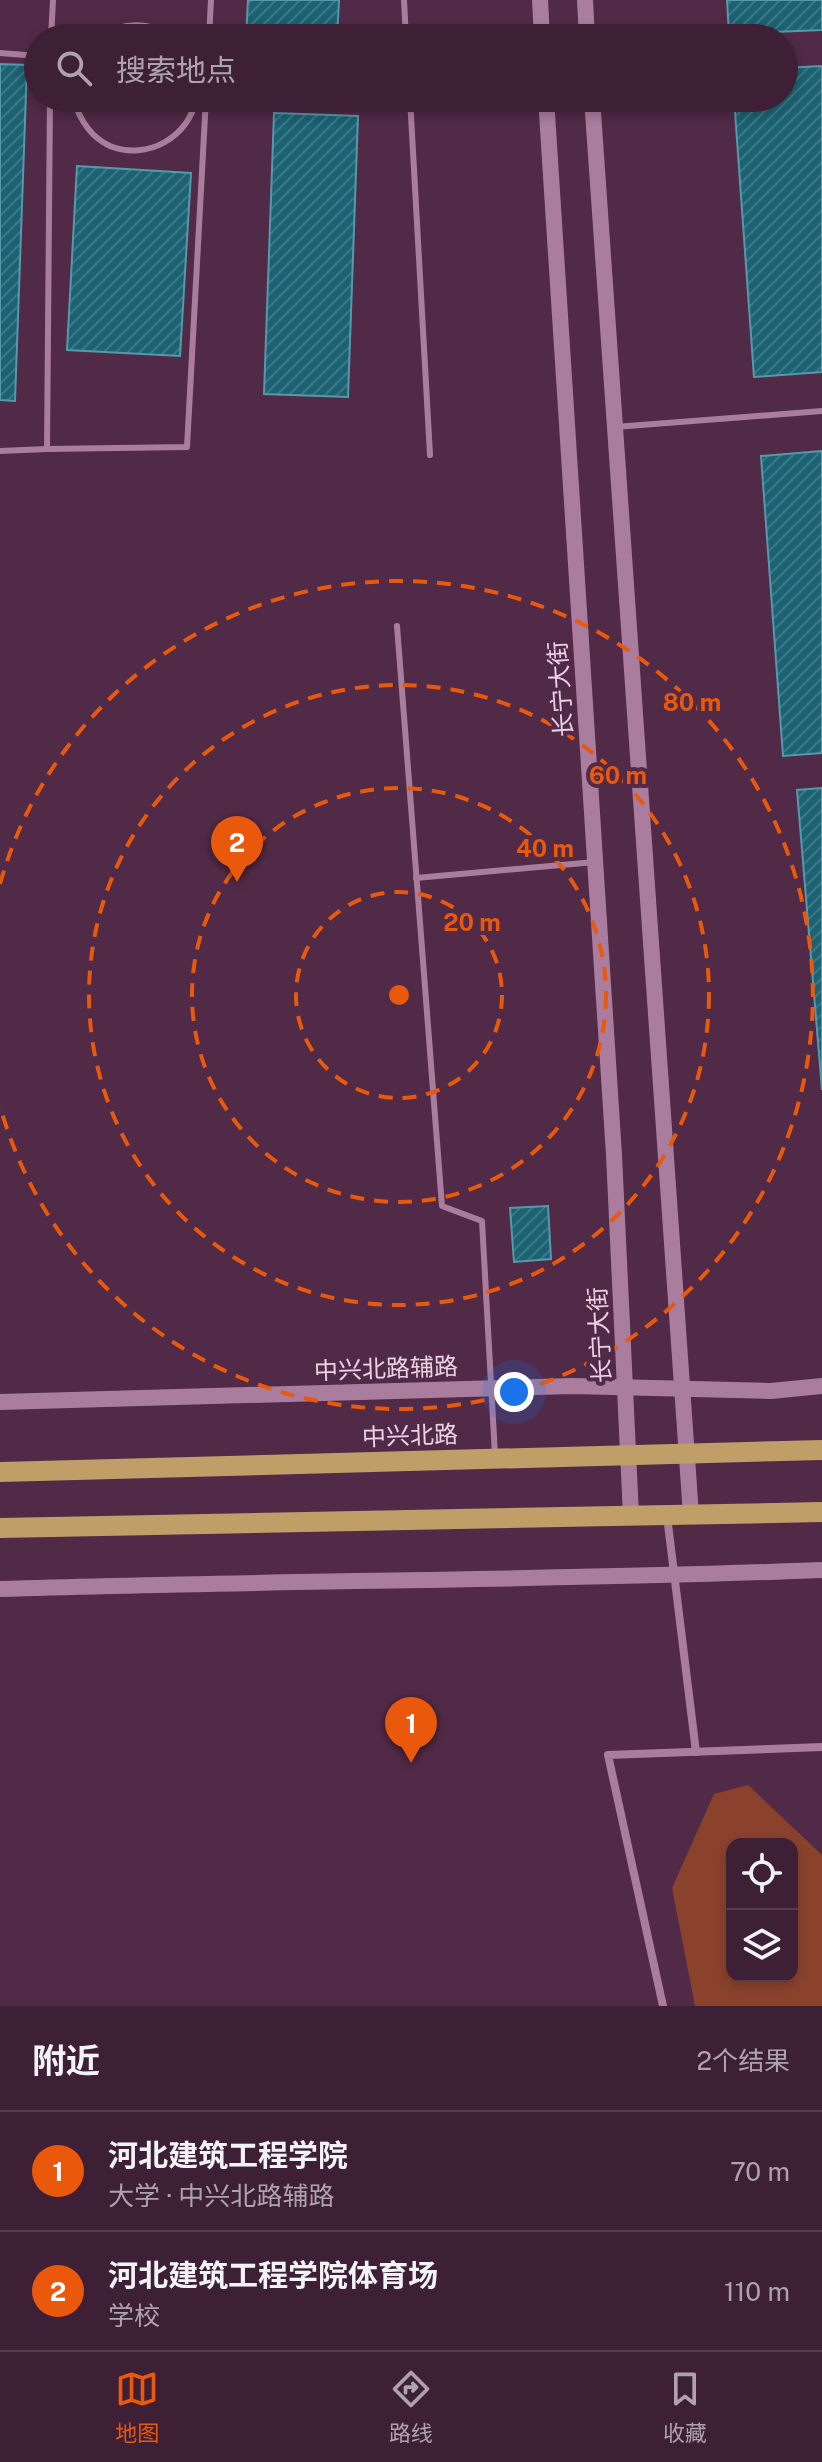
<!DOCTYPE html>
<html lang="zh">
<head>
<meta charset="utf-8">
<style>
	:root { --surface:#3d2035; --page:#44283d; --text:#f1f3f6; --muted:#ada3ad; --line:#563e50; --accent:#ea580c }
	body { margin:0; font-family:"Public Sans","Noto Sans SC",sans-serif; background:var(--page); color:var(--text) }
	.controls { position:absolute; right:24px; bottom:24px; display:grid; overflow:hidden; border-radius:16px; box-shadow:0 4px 12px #0003 }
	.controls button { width:72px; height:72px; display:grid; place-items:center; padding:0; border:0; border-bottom:2px solid var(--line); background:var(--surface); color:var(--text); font:40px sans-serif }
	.you { position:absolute; left:514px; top:1392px; width:28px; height:28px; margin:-20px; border:6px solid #fff; border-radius:50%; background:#1a73e8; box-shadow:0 0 0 12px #1a73e833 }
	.badge { display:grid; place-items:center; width:52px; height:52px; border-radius:50%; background:var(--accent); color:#fff; font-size:26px; font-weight:700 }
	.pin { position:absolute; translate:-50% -66px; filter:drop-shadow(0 2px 4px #0008) }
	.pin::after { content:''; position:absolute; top:42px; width:28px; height:24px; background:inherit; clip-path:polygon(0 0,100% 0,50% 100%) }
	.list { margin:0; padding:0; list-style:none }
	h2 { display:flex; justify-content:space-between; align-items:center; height:104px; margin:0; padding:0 32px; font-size:34px }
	h2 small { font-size:26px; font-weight:400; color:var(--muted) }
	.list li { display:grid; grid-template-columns:52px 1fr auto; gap:24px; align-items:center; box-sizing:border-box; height:120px; padding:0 32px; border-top:2px solid var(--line) }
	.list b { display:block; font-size:30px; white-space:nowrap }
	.list p { margin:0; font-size:26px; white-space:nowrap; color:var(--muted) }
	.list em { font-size:26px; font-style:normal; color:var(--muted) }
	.icon { flex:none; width:44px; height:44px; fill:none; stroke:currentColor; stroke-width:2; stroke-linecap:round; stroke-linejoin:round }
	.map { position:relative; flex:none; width:822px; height:2006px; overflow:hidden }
	.search { position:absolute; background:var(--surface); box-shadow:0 4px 12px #0003; left:24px; right:24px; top:24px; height:88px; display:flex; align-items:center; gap:20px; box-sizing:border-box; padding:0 28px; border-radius:44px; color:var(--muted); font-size:30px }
	.sheet { height:344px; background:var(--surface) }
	nav { display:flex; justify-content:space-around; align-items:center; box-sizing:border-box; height:112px; border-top:2px solid var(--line); background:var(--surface); font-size:22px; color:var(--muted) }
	nav a { display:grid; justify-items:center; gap:4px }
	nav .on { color:var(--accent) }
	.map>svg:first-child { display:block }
	.green { fill:#8a422d; fill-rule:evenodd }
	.building { fill:url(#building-hatch); stroke:#5799aa; stroke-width:2 }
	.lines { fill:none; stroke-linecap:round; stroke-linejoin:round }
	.lane { stroke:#aa7d9e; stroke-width:6 }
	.street { stroke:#aa7d9e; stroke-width:8 }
	.secondary { stroke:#aa7d9e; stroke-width:16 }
	.primary { stroke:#bf9e68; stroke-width:20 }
	.ring { fill:none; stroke:#e8590c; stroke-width:4; stroke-dasharray:14 10 }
	.labels { text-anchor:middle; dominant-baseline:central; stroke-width:8; stroke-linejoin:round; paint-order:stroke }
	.street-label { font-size:24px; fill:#ebd2e4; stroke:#512a47 }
	.centre { fill:#e8590c; stroke:#512a47; stroke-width:4 }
	.ring-label { font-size:24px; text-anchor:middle; font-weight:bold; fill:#e8590c; stroke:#512a47; stroke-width:8; stroke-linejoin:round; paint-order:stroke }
</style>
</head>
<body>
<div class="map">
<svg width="822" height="2006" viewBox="0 0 822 2006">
	<defs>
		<pattern id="building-hatch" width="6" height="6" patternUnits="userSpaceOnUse" patternTransform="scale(2)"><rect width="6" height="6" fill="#1b6272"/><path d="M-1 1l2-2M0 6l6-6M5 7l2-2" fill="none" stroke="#3c7886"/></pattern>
	</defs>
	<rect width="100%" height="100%" fill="#512a47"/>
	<path class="green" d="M748,1785l74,70v151h-127l-23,-118 42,-94zM732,1844h60v132h-60z"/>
	<g class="building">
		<path d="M248,0h91l-2,38h-91z"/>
		<path d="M727,0h95v30l-93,4z"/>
		<path d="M0,64l27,1 -12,336 -15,-1z"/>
		<path d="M822,66v306l-68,5 -20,-279h50v-30z"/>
		<path d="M274,113l84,3 -10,281 -84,-3z"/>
		<path d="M77,166l114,7 -11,183 -113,-6z"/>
		<path d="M822,451v302l-39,3 -22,-300z"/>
		<path d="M822,788v302l-25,-300z"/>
		<path d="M548,1206l3,53 -37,3 -4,-54z"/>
	</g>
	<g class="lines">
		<g class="lane">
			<path d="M404,0l2,38"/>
			<path d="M51,38l2,-38"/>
			<path d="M97,38c24,-16 53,-18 76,0"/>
			<path d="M209,38l2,-38"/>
			<path d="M0,53l38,3"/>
			<path d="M73,98c6,20 17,39 37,48 37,15 80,-9 86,-48"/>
			<path d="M410,98l20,357"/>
			<path d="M615,427l207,-16"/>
			<path d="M47,449l140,-2 19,-349"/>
			<path d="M0,451l47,-2 3,-351"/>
			<path d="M397,626l45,580 40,15 13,234"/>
			<path d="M416,878l179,-16"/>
		</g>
		<g class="street">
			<path d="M667,1516l29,236"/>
			<path d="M663,2006l-55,-251 214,-8"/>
		</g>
		<g class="secondary">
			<path d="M540,0l2,38"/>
			<path d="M585,0l2,38"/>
			<path d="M546,98l68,1057 17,361"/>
			<path d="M592,98l99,1417"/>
			<path d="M0,1402l573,-16 198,5 51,-5"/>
			<path d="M0,1589c274,-9 548,-8 822,-19"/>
		</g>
		<g class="primary">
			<path d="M0,1472l822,-22"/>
			<path d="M0,1528l822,-16"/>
		</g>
	</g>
	<g class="ring">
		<circle cx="399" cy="995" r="103"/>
		<circle cx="399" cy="995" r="207"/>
		<circle cx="399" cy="995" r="310"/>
		<path d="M0 884A414 414 0 1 1 0 1106"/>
	</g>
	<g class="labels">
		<g class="street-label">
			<text transform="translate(560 689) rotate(-94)">长宁大街</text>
			<text transform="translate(599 1335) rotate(-93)">长宁大街</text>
			<text transform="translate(386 1368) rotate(-2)">中兴北路辅路</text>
			<text transform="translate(410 1435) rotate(-2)">中兴北路</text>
		</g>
	</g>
	<circle cx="399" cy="995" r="12" class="centre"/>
	<g class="ring-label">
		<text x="692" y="711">80 m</text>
		<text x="618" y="784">60 m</text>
		<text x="545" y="857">40 m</text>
		<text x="472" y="931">20 m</text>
	</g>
</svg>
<div class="controls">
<button><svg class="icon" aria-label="locate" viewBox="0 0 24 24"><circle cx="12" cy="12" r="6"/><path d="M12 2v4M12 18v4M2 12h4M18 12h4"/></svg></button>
<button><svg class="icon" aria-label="layers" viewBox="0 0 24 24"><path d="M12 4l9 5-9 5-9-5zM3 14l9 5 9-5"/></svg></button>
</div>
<div class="you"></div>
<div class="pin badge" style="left:411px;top:1763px">1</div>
<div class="pin badge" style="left:237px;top:882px">2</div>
<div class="search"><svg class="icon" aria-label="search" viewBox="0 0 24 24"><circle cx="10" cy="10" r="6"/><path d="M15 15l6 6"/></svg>搜索地点</div>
</div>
<section class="sheet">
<h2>附近<small>2个结果</small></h2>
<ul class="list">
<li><span class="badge">1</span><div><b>河北建筑工程学院</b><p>大学 · 中兴北路辅路</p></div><em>70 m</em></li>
<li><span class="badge">2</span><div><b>河北建筑工程学院体育场</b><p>学校</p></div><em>110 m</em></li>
</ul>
</section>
<nav>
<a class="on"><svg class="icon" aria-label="map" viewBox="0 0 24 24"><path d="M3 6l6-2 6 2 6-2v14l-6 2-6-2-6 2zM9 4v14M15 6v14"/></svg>地图</a>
<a><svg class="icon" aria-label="directions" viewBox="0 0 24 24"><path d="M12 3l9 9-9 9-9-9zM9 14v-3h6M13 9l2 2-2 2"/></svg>路线</a>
<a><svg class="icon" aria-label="saved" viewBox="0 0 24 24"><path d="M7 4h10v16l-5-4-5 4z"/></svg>收藏</a>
</nav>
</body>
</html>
